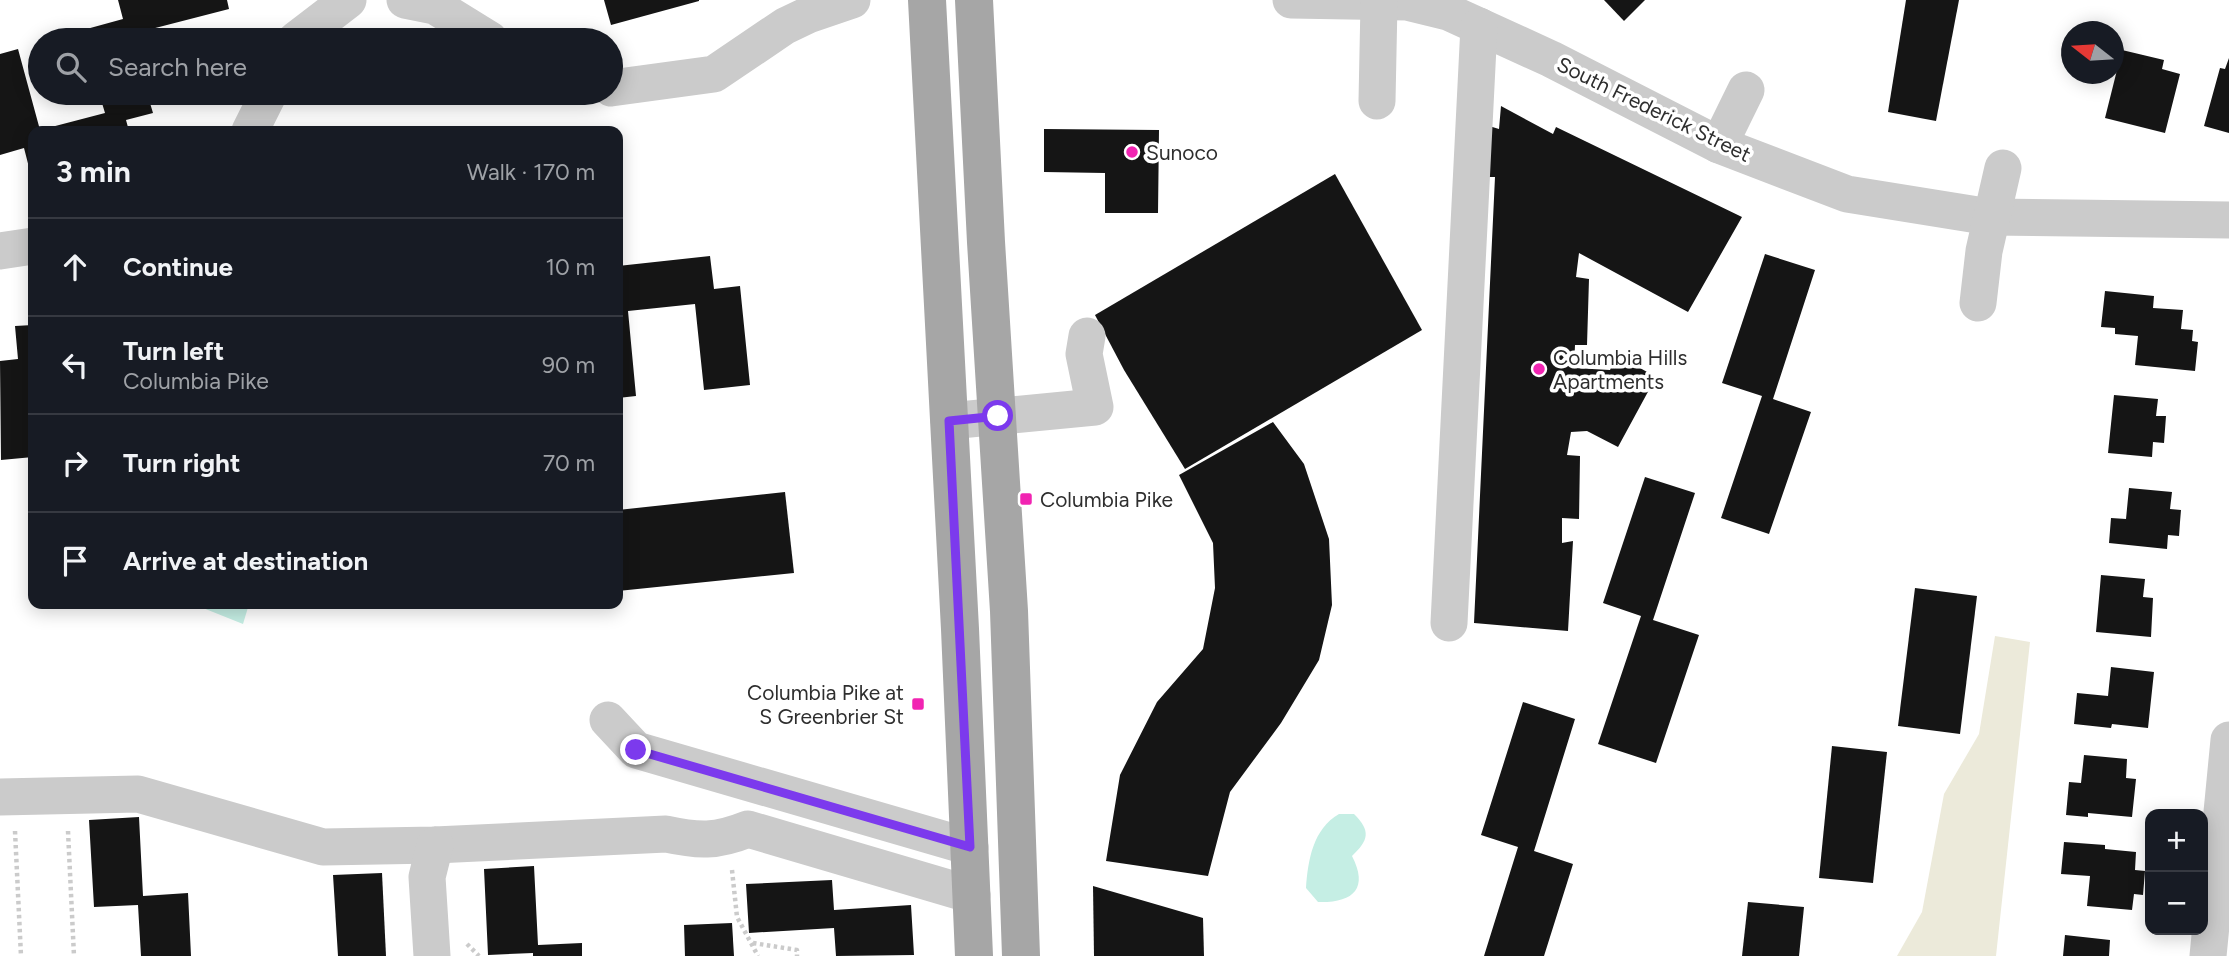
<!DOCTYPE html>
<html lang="en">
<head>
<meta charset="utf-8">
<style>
	:root { --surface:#171b24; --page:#20242c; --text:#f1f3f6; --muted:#9ea1a6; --line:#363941 }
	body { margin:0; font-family:Figtree,sans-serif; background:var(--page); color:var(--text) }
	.controls { position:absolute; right:21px; bottom:21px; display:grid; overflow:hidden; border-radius:14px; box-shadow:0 4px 18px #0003 }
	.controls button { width:63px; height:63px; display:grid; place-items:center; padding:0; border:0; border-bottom:2px solid var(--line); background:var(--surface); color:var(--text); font:35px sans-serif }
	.compass { position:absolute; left:2061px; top:21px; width:63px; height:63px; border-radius:50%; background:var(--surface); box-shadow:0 4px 18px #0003; rotate:287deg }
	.stop { position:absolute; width:21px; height:21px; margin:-16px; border:5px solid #7c3aed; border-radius:50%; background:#fff }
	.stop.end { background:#7c3aed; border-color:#fff; box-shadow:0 2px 7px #0008 }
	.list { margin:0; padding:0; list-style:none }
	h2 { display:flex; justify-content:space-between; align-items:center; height:91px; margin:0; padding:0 28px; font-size:30px }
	h2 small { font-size:23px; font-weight:400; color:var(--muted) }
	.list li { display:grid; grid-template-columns:46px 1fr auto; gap:21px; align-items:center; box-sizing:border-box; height:98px; padding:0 28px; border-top:2px solid var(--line) }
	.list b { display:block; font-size:26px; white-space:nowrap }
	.list p { margin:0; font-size:23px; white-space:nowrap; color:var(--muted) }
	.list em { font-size:23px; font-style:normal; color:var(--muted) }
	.icon { flex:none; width:38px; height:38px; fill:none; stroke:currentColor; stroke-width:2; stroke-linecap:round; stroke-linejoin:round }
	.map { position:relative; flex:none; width:2229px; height:956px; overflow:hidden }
	.search { position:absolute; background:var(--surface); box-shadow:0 4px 18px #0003; left:28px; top:28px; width:595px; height:77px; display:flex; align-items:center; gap:18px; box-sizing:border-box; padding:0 24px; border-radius:38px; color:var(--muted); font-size:26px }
	.panel { position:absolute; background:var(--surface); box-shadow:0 4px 18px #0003; left:28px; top:126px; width:595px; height:483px; border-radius:14px }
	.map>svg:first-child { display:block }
	.green { fill:#eceada }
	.water { fill:#c5eee4 }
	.building { fill:#151515 }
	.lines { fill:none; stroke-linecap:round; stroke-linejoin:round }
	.path { stroke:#cbcbcb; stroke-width:4.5; stroke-dasharray:3.5 3.5; stroke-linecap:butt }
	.minor { stroke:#cbcbcb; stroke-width:37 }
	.major { stroke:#a6a6a6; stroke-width:38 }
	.route { stroke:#7c3aed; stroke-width:9 }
	.poi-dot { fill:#f124b2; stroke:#fff; stroke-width:2.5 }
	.labels { text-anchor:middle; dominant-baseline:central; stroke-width:7; stroke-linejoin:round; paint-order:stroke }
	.street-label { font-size:21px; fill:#2e2e2e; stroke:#fff }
	.poi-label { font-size:21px; fill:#2e2e2e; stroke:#fff; text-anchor:start }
</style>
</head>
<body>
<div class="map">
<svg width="2229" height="956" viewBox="0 0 2229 956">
	<rect width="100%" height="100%" fill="#fff"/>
	<path class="green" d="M1995,636l35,6 -34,314h-99l25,-44 22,-118 35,-60z"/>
	<g class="water">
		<path d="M193,604h56l-6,20z"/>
		<path d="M1339,814h15c17,17 15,26 -2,42 17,33 1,47 -34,46l-12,-14c2,-28 7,-59 33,-74z"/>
	</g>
	<g class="building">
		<path d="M118,0h109l2,9 -97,25 2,6h-49l-2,-10 40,-11z"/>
		<path d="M604,0h95v1l-88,24z"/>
		<path d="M1604,0h41l-21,21z"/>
		<path d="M1906,0h53l-23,121 -48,-9z"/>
		<path d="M18,49l22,81 65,-17 -6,-20h48l6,20 -27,7 3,11h-96l-1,48 -8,-31 -24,7v-101z"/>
		<path d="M2122,50l42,10 -2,9 18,5 -15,59 -60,-15z"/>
		<path d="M2229,58v75l-25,-7 16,-58 5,1z"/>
		<path d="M1501,106l52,28 3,-7 186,90 -54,95 -109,-59 -3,24 13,2 -2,66h-12l-1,23 36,2 7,-15 39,22 -38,70 -31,-16 -16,1 -4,23 13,1 -1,63 -17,-1v25l11,-2 -5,90 -94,-8 21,-446h-6v-51l10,3z"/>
		<path d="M1044,129l115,1 -1,83h-53v-40l-61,-1z"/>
		<path d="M1335,174l87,156 -237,139 -61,-99 -29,-55z"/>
		<path d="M1765,254l50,16 -42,129 38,13 -42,122 -48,-16 41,-122 -40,-13z"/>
		<path d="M710,256l4,33 26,-3 10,99 -46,5 -9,-86 -67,7 8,85 -18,2v-132z"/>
		<path d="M2105,291l49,5 -1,12 30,2 -2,19 12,1 -1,11 6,1 -3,29 -60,-6 3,-29 -23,-2v-6l-14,-1z"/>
		<path d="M33,325v132l-32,3 -1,-99 18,-2 -3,-33z"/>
		<path d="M2114,395l44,4 -2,17h10l-2,27 -11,-1 -1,15 -44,-4z"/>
		<path d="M1273,422l31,42 25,75 3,66 -13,55 -38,63 -51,69 -22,84 -102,-15 14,-86 37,-73 46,-53 12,-61 -2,-45 -34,-68z"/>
		<path d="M1645,477l50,16 -42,127 46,15 -43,128 -58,-19 43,-128 -38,-13z"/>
		<path d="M2129,488l43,4 -2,17 11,1 -1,12 -1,14 -11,-1 -1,14 -58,-6 2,-25 15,1z"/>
		<path d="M785,492l9,81 -176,18v-81z"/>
		<path d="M2101,575l44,4 -2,18 10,1 -2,39 -55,-5z"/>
		<path d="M1915,588l62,8 -17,138 -62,-8z"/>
		<path d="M2111,667l43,5 -6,56 -36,-4 -1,4 -37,-4 3,-31 31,3z"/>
		<path d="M1523,702l52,17 -41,132 39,13 -29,92h-60l34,-109 -37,-12z"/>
		<path d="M1832,746l55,6 -14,131 -54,-5z"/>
		<path d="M2084,755l43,4 -1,19 10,1 -4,38 -44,-4v4l-22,-2 3,-33 12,1z"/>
		<path d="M139,817l4,79 45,-3 3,63h-50l-3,-51 -44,2 -5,-87z"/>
		<path d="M2064,842l41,3v4l31,3 -1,18 10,1 -2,24 -9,-1 -2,16 -45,-4 3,-30 -29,-2z"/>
		<path d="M534,866l4,79 44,-2v13h-49v-3l-45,2 -4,-86z"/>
		<path d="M382,873l4,83h-48l-5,-81z"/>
		<path d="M832,880l2,30 77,-5 3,50 -78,1 -2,-28 -85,5 -3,-49z"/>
		<path d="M1093,886l110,32 1,38h-110z"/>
		<path d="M1748,902l56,5 -5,49h-57z"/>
		<path d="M732,923l2,33h-49l-1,-31z"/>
		<path d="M2065,935l45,5 -1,16h-46z"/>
	</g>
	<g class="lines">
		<g class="path">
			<path d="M15,831l6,125"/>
			<path d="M68,831l6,125"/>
			<path d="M732,870l5,47 21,39"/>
			<path d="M753,943l44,7v6"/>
			<path d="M467,944l12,12"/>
		</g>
		<g class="minor">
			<path d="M405,0l30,6 55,34"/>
			<path d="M1291,0l116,2 41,10 103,47 168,86 128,49 143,23 239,3"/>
			<path d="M296,40l52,-40"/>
			<path d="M611,88l103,-14 71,-48 23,-11 44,-15"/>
			<path d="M1377,101l2,-98"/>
			<path d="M250,131l19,-38"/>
			<path d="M1719,145l27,-55"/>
			<path d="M0,251l33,-5"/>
			<path d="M1978,303l6,-52 19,-83"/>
			<path d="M949,421l146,-14 -11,-53 3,-18"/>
			<path d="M1449,623l30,-597"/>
			<path d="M608,720l28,30 334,97"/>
			<path d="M0,797l138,-3 185,53 112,-2 231,-11c32,7 50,8 82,-5l224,66"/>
			<path d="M432,956l-5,-79 8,-32"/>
			<path d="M2208,956l21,-216"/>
		</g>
		<g class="major">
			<path d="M927,0l33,629 14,327"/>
			<path d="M974,0l12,242 23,369 12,345"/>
		</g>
	</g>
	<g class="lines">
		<path class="route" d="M636,750l334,97 -21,-426 49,-5"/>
	</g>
	<g class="poi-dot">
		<circle cx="1132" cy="152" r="7"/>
		<circle cx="1539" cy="369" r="7"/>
		<rect x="1019" y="492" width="14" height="14" rx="3.5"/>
		<rect x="911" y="697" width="14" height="14" rx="3.5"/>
	</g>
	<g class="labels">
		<g class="street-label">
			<text transform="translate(1654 109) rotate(26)">South Frederick Street</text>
		</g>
		<g class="poi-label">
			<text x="1146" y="152">Sunoco</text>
			<text x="1553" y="357">Columbia Hills<tspan x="1553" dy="24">Apartments</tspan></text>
			<text x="1040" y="499">Columbia Pike</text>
			<text x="904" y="692" text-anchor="end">Columbia Pike at<tspan x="904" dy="24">S Greenbrier St</tspan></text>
		</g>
	</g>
</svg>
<div class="controls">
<button>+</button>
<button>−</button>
</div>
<svg class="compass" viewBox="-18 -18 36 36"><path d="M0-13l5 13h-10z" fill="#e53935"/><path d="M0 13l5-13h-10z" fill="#9ea1a6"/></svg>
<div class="stop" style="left:998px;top:416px"></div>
<div class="stop end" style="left:636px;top:750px"></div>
<div class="search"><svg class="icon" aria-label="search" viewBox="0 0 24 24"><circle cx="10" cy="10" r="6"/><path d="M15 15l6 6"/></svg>Search here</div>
<section class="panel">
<h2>3 min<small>Walk · 170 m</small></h2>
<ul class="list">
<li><svg class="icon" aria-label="ahead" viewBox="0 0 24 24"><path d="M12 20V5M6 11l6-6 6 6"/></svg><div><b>Continue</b></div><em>10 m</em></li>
<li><svg class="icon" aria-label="left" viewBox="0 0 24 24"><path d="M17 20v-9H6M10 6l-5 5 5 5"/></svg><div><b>Turn left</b><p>Columbia Pike</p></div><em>90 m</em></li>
<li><svg class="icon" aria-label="right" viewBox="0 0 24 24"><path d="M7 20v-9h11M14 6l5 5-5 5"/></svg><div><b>Turn right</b></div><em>70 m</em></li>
<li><svg class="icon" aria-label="arrive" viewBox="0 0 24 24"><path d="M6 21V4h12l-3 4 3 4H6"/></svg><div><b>Arrive at destination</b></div></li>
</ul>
</section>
</div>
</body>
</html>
